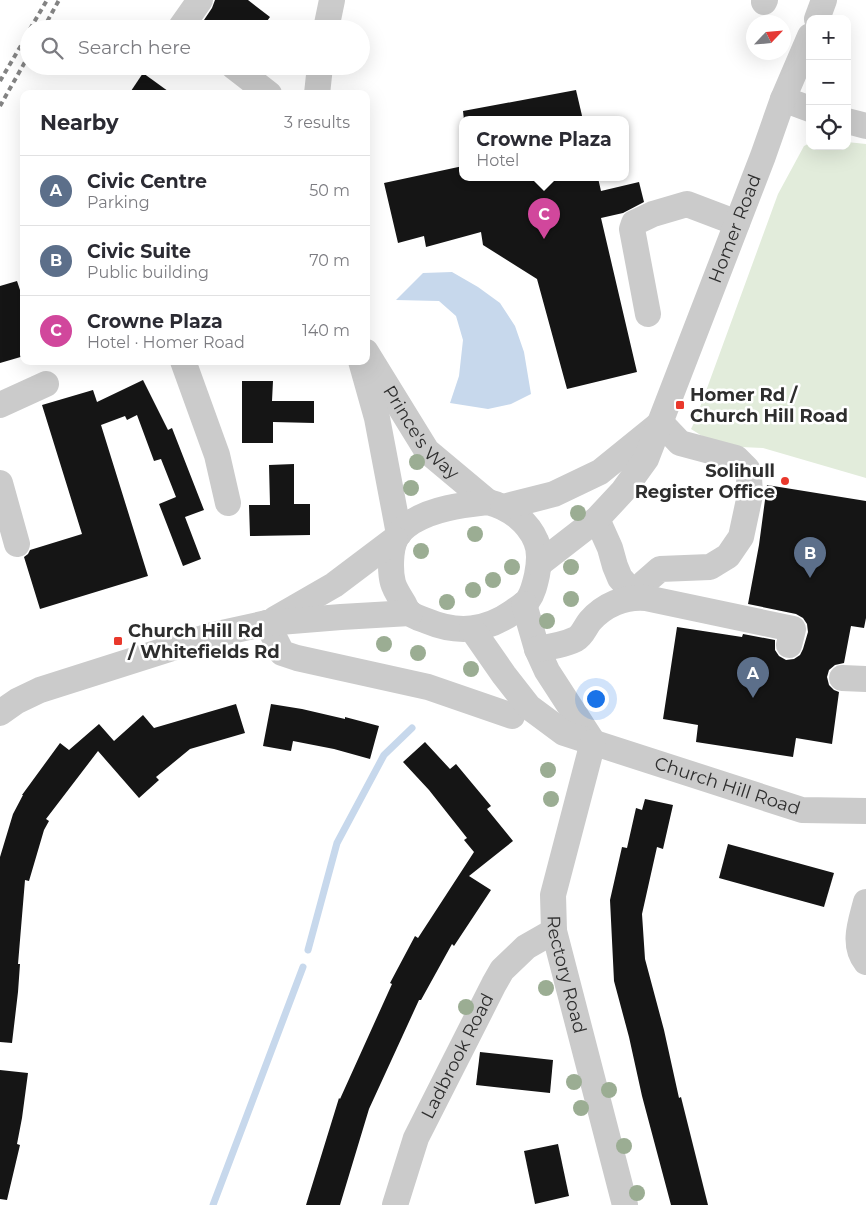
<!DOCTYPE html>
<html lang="en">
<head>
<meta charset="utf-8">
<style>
	:root { --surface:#fff; --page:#f2f2f3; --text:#2b2b33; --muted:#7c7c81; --line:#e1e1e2; --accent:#b45309 }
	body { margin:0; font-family:Montserrat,sans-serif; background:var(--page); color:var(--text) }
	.controls { position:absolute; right:15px; top:15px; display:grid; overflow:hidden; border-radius:10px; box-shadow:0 5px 20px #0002 }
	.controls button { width:45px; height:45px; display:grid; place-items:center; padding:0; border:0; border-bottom:1px solid var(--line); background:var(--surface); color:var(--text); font:25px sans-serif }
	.compass { position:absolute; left:746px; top:15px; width:45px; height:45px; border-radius:50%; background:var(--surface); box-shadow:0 5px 20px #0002; rotate:64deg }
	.you { position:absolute; left:595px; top:698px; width:18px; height:18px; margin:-12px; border:4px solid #fff; border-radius:50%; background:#1a73e8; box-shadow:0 0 0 8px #1a73e833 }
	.badge { display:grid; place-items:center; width:32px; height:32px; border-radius:50%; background:var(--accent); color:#fff; font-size:16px; font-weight:700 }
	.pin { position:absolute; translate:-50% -41px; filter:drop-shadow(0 1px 2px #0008) }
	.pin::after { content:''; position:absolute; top:26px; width:18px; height:15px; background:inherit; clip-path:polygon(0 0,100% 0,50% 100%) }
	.popup { position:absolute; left:459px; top:116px; width:170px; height:65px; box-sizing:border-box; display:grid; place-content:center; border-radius:10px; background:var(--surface); filter:drop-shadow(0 1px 4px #0005); font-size:16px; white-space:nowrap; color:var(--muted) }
	.popup b { font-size:19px; color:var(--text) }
	.popup::after { content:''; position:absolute; left:50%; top:100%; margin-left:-10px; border:10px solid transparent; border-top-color:var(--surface) }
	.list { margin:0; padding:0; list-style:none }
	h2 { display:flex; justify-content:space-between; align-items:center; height:65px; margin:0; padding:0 20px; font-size:21px }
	h2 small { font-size:16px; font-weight:400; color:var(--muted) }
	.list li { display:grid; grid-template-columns:32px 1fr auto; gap:15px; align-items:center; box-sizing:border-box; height:70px; padding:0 20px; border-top:1px solid var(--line) }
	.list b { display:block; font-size:19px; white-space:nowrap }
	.list p { margin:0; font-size:16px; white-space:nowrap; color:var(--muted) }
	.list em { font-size:16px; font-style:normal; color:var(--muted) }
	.icon { flex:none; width:28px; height:28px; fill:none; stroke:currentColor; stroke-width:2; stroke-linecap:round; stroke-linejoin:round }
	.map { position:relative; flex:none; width:866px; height:1205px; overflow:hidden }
	.search { position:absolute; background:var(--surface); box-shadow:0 5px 20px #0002; left:20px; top:20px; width:350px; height:55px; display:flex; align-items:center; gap:12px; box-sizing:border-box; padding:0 18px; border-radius:28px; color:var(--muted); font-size:19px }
	.panel { position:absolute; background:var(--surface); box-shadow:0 5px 20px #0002; left:20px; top:90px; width:350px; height:275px; border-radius:10px }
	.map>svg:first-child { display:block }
	.green { fill:#e2ecdb }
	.water { fill:#c7d8ec }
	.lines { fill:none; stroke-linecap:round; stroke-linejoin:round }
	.stream { stroke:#c7d8ec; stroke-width:7 }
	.building { fill:#151515 }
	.minor { stroke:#cbcbcb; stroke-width:26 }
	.rail { stroke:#838383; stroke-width:4; stroke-dasharray:5 4; stroke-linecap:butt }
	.tree { fill:#9bad93 }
	.poi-dot { fill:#e9382c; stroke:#fff; stroke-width:2 }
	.labels { text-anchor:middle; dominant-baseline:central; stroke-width:5; stroke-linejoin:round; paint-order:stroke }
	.street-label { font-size:18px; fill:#2e2e2e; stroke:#fff }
	.poi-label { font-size:18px; font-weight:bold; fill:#2e2e2e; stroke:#fff; text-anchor:start }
</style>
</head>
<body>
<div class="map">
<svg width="866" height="1205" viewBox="0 0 866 1205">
	<rect width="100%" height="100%" fill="#fff"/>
	<path class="green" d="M847,142l19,2v334l-103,-30 -45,-2 -27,-17 4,-8 83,-227 26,-48 6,-3v3h37z"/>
	<path class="water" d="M452,272l26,15 22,16 15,23 9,26 7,42 -20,10 -23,5 -38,-6 9,-27 4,-36 -7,-24 -17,-15 -43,-1 27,-27z"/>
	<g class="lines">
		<g class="stream">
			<path d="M308,950l29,-107 47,-88 28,-27"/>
			<path d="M213,1205l90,-238"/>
		</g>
	</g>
	<g class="building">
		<path d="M215,0h33l22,17 -9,12h-46l-11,-9 8,-12z"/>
		<path d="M143,73l29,21h-43z"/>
		<path d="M576,90l7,30h-119l-1,-9z"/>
		<path d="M463,166v12h135l3,13 38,-9 5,20 -21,11 -22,5 36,154 -70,17 -30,-110 -54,-34 -2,-13 -55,15 -2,-11 -26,7 -14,-60z"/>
		<path d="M17,281l7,21v54l-24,7v-77z"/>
		<path d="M143,380l25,50 4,-2 32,82 -19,7 16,42 -18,7 -24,-62 17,-7 -15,-38 -7,2 -17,-46 -10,5 -2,-4 -24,9 47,151 -108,33 -16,-52 4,-3 2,-4 52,-16 -40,-129 51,-15 4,12z"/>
		<path d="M242,381h31l-1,20h42v22l-41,-1v21h-31z"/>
		<path d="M294,464v40h16v31l-60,1 -1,-31h21l-1,-40z"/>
		<path d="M767,485l99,16v117l-2,10 -13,-2 -7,37 -9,2 -6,5 -2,7 2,8 5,5 5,2 -7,52 -36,-6 -3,19 -97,-15 2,-17 -35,-6 14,-92 65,10 1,-3 32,6v10l4,6 7,4 8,-1 6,-4 3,-6 5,-17 -1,-8 -4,-6 -7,-4 -48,-10 11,-59z"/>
		<path d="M236,704l9,29 -55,16 -34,28 3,3 -20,18 -41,-47 -52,68 3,2 -5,9 -15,51 -4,-1 -7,84h2l-2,28 -6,51 -12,-1v-185l13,-43 10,-19h-1l38,-52 9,7 30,-26 15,17 29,-26 11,13z"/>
		<path d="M271,704l31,5 43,10v-2l34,9 -9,33 -36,-10 -41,-8 -2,10 -28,-5z"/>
		<path d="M425,742l25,27 6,-5 35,42 -4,3 26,32 -44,35 22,14 -37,56 -2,-2 -31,56h-2l-50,109 -29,96h-34l33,-107 1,1 52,-115 -2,-1 25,-47 3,2 56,-86 -10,-12 3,-2 -38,-48 -26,-28z"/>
		<path d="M645,799l28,6 -10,44 -6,-2 -15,67 3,45 19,71 15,68 2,-1 27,108h-37l-29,-109 -13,-59 -15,-56 -4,-81 12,-53 5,1 9,-40 6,2z"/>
		<path d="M728,844l106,29 -10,34 -105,-29z"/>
		<path d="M480,1052l73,8 -3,33 -74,-8z"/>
		<path d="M0,1070l28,3 -6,45 -5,26 3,1 -13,55 -7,-1z"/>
		<path d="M558,1144l11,52 -34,8 -11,-53z"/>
	</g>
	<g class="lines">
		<g class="minor">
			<path d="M764,2l1,-2"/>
			<path d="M817,19l7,-19"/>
			<path d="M183,29l-2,-2 19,-27"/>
			<path d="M326,29l6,-29"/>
			<path d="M233,66l36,28"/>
			<path d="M317,94l3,-28"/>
			<path d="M783,99l27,10"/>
			<path d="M847,121l19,5"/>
			<path d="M648,314l-16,-85 2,-6 19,-9 34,-10 50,19"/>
			<path id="s1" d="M366,352l61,99 61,51"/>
			<path d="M183,361l34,94 11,48"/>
			<path d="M361,361l16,57 22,116"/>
			<path d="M0,405l46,-21"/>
			<path d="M0,483l17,61"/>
			<path d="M488,502c21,5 40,20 48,39 5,11 3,24 1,34 -2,9 -4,18 -9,25 -4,5 -10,8 -15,12 -27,19 -55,22 -86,9 -5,-2 -13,-4 -17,-8 -3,-2 -5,-7 -6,-9 -4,-7 -9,-14 -11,-21 -3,-11 -3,-34 3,-45 3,-6 10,-12 16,-16 22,-14 51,-17 76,-20z"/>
			<path d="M503,507l51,-13 46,-22 58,-47"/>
			<path d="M597,519l13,29 5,18 5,12 17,19 7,-14 16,-14 50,-2 18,-11 13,-19 9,-42 -1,-18 -2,-8 -11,-11 -56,-15 -19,-20"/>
			<path id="s2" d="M539,564l58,-45 26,-28 23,-32 117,-303 20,-57 27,-63"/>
			<path d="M524,604l13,45 10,22 46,71"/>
			<path d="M275,619l59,-34 61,-46"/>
			<path d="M267,623l15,30 15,5 131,29 84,29"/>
			<path id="s3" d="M472,629l32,46 25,32 35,26 238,77 64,1"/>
			<path d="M537,649c13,-2 27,-4 39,-10 7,-4 9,-12 14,-18 14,-16 35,-25 56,-23l147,31 -4,16"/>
			<path d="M842,678l24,1"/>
			<path d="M0,713l17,-12 23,-11 173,-55 54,-12 74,-6 69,-4"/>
			<path id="s4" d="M593,742l-40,153 1,36 71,274"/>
			<path d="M866,902c-5,20 -14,42 0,60"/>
			<path id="s5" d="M395,1205l21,-67 78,-154 8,-14 24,-23 28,-16"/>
		</g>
		<g class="rail">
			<path d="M30,29l17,-29"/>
			<path d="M43,29l16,-29"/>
			<path d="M0,81l29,-49"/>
			<path d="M0,106l29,-51"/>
		</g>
	</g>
	<g class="tree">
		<circle cx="417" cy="462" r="8"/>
		<circle cx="411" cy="488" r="8"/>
		<circle cx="578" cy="513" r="8"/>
		<circle cx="475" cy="534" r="8"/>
		<circle cx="421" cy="551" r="8"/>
		<circle cx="512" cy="567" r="8"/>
		<circle cx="571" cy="567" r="8"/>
		<circle cx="493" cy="580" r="8"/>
		<circle cx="473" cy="590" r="8"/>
		<circle cx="571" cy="599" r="8"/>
		<circle cx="447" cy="602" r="8"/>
		<circle cx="547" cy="621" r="8"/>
		<circle cx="384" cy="644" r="8"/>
		<circle cx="418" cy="653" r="8"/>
		<circle cx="471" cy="669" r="8"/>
		<circle cx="548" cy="770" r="8"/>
		<circle cx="551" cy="799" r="8"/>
		<circle cx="546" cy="988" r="8"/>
		<circle cx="466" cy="1007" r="8"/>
		<circle cx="574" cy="1082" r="8"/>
		<circle cx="609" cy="1090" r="8"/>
		<circle cx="581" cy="1108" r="8"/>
		<circle cx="624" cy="1146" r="8"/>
		<circle cx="637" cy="1193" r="8"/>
	</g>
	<g class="poi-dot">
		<rect x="675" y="400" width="10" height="10" rx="2.5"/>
		<circle cx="785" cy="481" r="5"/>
		<rect x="113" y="636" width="10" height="10" rx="2.5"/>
	</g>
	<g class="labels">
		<g class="street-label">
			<text stroke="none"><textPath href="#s2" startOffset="398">Homer Road</textPath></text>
			<text stroke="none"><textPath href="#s1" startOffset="98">Prince's Way</textPath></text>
			<text stroke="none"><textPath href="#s3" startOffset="312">Church Hill Road</textPath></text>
			<text stroke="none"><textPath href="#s4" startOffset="239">Rectory Road</textPath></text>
			<text stroke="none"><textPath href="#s5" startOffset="162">Ladbrook Road</textPath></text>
		</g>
		<g class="poi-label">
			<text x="690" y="395">Homer Rd /<tspan x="690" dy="21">Church Hill Road</tspan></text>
			<text x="775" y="471" text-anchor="end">Solihull<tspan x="775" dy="21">Register Office</tspan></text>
			<text x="128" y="631">Church Hill Rd<tspan x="128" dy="21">/ Whitefields Rd</tspan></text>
		</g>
	</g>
</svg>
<div class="controls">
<button>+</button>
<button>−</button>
<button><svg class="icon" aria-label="locate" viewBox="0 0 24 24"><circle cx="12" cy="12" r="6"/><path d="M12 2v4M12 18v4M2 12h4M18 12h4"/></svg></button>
</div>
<svg class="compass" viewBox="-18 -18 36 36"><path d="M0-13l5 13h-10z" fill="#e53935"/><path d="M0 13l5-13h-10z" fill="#7c7c81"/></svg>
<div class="you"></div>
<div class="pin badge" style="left:753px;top:698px;background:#5c6f8a">A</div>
<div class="pin badge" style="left:810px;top:578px;background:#5c6f8a">B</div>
<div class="pin badge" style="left:544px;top:239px;background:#d1479c">C</div>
<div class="popup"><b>Crowne Plaza</b>Hotel</div>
<div class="search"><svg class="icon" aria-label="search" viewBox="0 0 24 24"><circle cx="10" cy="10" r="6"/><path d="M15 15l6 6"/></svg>Search here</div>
<section class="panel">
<h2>Nearby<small>3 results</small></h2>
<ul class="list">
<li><span class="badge" style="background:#5c6f8a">A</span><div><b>Civic Centre</b><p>Parking</p></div><em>50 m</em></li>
<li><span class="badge" style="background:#5c6f8a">B</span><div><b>Civic Suite</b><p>Public building</p></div><em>70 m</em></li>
<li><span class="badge" style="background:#d1479c">C</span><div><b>Crowne Plaza</b><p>Hotel · Homer Road</p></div><em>140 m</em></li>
</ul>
</section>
</div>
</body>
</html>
